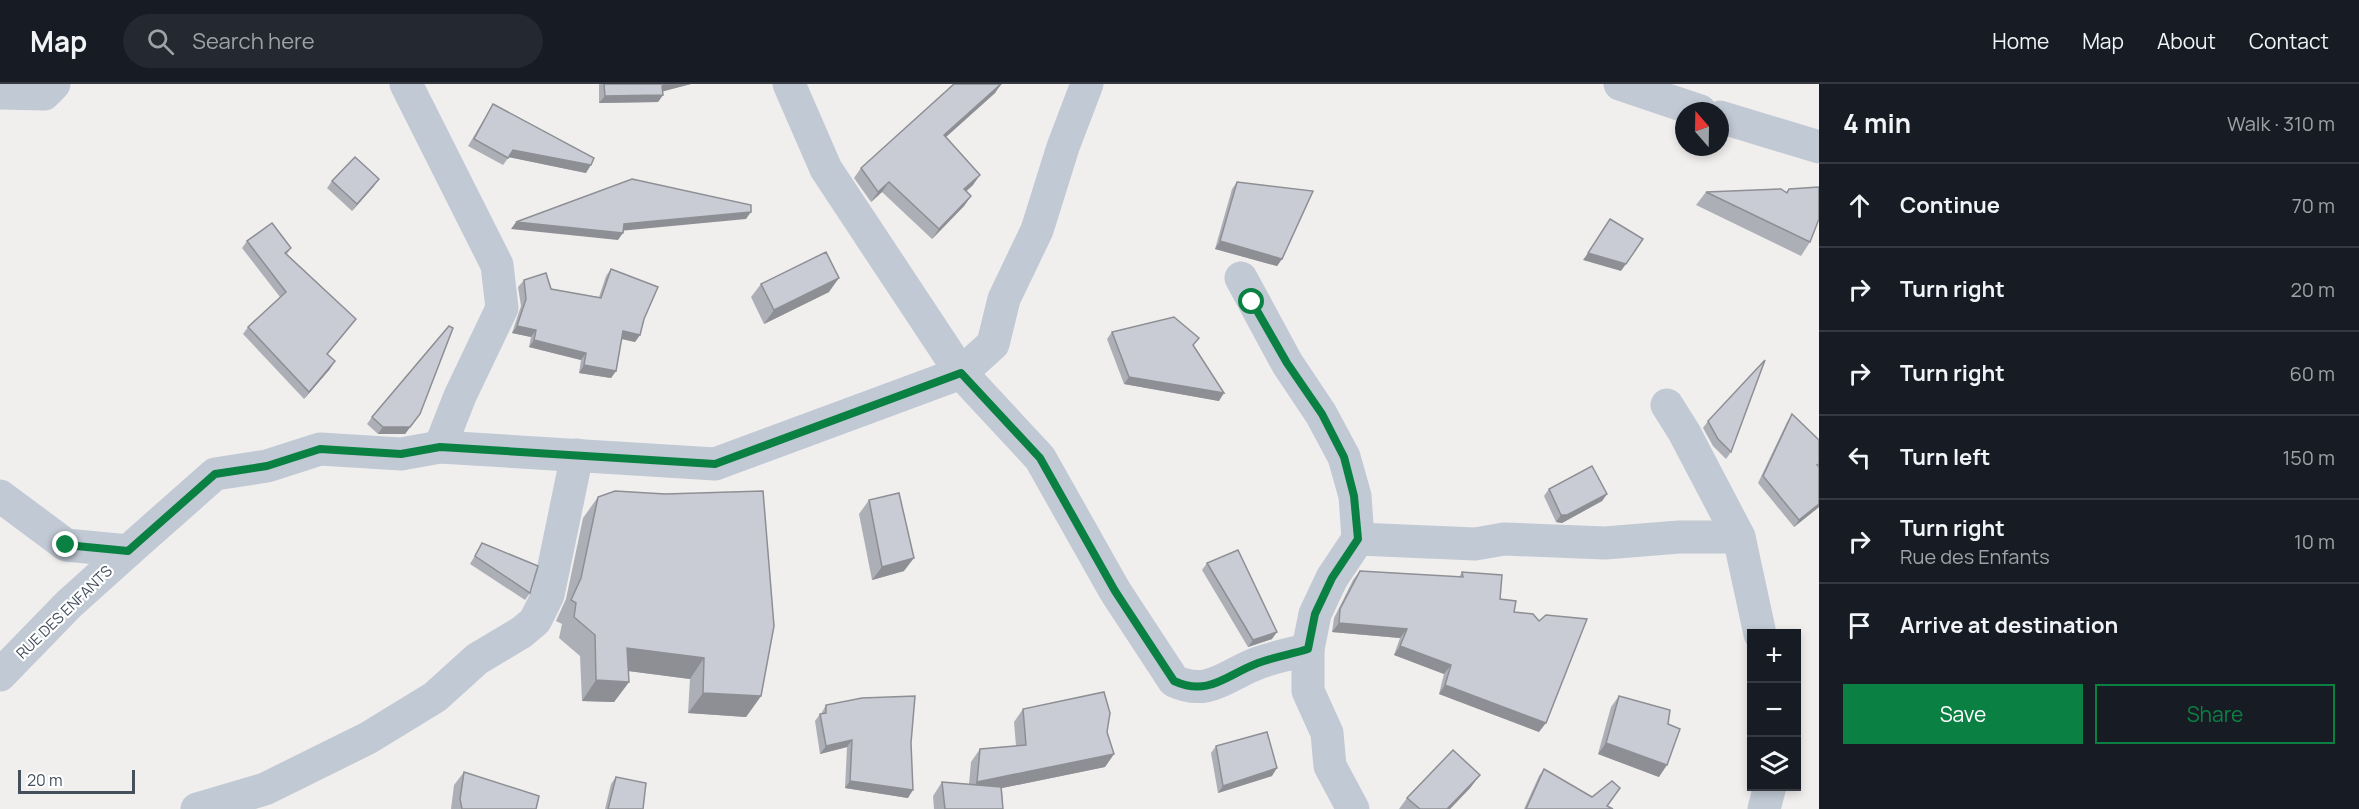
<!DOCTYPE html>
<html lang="en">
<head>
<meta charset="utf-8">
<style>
	:root { --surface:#171b24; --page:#242831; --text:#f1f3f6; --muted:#9ea1a6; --line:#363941; --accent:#0b8043 }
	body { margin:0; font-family:Manrope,sans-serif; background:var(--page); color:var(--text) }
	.controls { position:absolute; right:18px; bottom:18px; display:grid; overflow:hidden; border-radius:0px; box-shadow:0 3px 9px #0003 }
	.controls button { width:54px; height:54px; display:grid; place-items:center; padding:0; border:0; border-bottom:2px solid var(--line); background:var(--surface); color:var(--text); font:30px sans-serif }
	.compass { position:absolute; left:1675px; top:18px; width:54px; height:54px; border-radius:50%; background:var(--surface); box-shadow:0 3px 9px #0003; rotate:340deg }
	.scale { position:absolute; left:18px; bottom:15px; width:117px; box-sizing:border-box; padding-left:6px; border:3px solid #45505d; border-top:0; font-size:16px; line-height:21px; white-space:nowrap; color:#45505d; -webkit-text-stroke:4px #fff; paint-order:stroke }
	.stop { position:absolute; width:18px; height:18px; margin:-14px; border:4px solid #0b8043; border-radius:50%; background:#fff }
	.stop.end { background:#0b8043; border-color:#fff; box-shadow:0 2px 6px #0008 }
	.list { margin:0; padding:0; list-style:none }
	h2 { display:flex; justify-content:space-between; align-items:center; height:78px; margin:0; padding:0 24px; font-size:26px }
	h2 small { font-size:20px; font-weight:400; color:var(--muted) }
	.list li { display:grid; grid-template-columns:39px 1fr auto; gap:18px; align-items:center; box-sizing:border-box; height:84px; padding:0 24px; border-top:2px solid var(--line) }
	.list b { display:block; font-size:22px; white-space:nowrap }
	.list p { margin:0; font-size:20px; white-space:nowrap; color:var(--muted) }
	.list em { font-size:20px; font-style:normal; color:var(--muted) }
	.actions { display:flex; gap:12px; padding:18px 24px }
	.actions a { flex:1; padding:14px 0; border:2px solid var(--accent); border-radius:0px; text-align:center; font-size:21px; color:var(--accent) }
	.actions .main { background:var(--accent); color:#fff }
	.icon { flex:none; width:33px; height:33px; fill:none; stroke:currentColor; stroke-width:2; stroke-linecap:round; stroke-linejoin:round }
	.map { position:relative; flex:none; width:1819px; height:725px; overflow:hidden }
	header { display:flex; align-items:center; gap:36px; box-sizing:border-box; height:84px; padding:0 30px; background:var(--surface); border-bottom:2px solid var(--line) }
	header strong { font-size:28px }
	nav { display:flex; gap:33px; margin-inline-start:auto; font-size:21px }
	.search { width:420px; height:54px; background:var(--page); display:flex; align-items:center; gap:15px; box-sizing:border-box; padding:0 21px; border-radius:33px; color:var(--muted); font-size:22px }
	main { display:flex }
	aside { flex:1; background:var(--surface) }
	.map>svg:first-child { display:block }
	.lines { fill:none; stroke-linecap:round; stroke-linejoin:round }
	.minor { stroke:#c0c9d4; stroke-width:33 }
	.wall { fill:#adafb6 }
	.shaded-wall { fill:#8d8f94 }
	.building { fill:#c9ccd4; stroke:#8d8f94; stroke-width:1.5 }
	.route { stroke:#0b8043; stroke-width:8 }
	.labels { text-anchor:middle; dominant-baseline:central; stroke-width:4.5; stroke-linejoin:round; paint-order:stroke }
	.street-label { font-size:15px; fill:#45505d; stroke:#fff }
</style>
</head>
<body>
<header>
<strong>Map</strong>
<div class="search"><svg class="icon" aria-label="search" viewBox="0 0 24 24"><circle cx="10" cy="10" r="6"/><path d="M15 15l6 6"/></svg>Search here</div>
<nav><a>Home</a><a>Map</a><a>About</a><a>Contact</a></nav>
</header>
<main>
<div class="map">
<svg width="1819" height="725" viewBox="0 0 1819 725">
	<rect width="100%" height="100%" fill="#f1eeee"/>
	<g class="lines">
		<g class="minor">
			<path d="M406,0l91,181 5,43 -42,88 -20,51"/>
			<path d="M789,0l37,85 135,204 79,85 75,133 59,90c35,16 52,-6 84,-18 16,-6 34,-9 50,-14v42l19,42 3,33 23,43"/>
			<path d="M1620,0l80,27"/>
			<path d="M0,9l44,1 10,-10"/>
			<path d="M1720,33l99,30"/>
			<path d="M1241,194l46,85 34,51 23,43 11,39 3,43 -26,39 -17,36 -7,35"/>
			<path d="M1667,321l17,27 55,105"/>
			<path d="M0,412l66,49 62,6 -59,53 -69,71"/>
			<path d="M1358,455l117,5 29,-5 101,4 74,-6h60l21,97"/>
			<path d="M128,467l87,-77 52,-8 53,-17 81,5 39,-7 275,17 246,-91 32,-29 11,-45 33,-69 26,-83 24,-63"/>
			<path d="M197,725l68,-20 103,-51 67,-41 42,-38 45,-27 13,-11 13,-26 29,-140"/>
			<path d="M1764,725l6,-23"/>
		</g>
	</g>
	<g class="wall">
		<path d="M599,0h92l-28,7v4l-5,7 -59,1z"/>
		<path d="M1001,0l-6,9 -49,44 27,48 -7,6 5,5 -7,10 -32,33 -50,-47 -11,10 -17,-24 7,-10z"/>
		<path d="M493,20l93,69 -77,-16 -6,8 -35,-19z"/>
		<path d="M332,97l42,5 -22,25 -25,-23z"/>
		<path d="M1237,98l45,77 -5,7 -62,-17 17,-60z"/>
		<path d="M1789,105l21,53 -9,14 -105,-51 10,-13h80z"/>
		<path d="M247,157l44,7 -4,6 69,65 -29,36 3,14 -26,30 -61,-65 5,-7 32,-30 -38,-49z"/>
		<path d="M611,185l33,50 -4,16 -5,7 -14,-3 -5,32 -5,7 -32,-5 2,-13 -52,-13 2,-10 -19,-4 9,-27 -3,-19 6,-7 27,9 48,8 7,-21z"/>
		<path d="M761,200l68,8 -65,32 -13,-27z"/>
		<path d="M1112,248l81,13 26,56 -95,-17 -17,-45z"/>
		<path d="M420,330l-15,20h-27l-11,-10 5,-7z"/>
		<path d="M1792,330l27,26v67l-25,20 -36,-44 29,-61z"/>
		<path d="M1708,337l23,31 -5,7 -13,-13 -10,-18z"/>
		<path d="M1549,405l58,5 -5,7 -40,22 -6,-1 -12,-26z"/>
		<path d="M598,413l163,199 -15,21 -58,-4 2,-34 -62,-8 1,11 -15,20 -32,-1 -2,-45 -21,-18 3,-14 -6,-3 10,-22 17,-81z"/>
		<path d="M869,416l35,71 -32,9 -13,-66z"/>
		<path d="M482,459l48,50 -5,7 -55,-36z"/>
		<path d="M1207,479l65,76 -24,8 -46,-77z"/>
		<path d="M1360,487l99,6 3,-5 38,27 14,13 25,120 -100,-38 5,-20 -50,-19 6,-17 -68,-6 2,-14 19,-38z"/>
		<path d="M1619,612l40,81 -61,-23 13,-47z"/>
		<path d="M826,621l85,38 -3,55 -63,-10 2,-41 -27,7 -5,-33 5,-7h1z"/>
		<path d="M1023,625l84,23 7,22 -9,13 -103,21 1,21h-69l-1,-13 9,-14 27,2 2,-22 9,-13 36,-3 -2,-24z"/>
		<path d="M1216,662l56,30 -54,17 -7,-40z"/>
		<path d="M1544,685l63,37 6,3h-89l15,-33z"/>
		<path d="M464,688l72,37h-85l3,-24z"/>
		<path d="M1480,691l-10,13 -20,21h-51l8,-11z"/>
		<path d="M616,693l27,32h-38l6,-25z"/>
	</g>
	<g class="shaded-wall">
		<path d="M669,0h22l-34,9 5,-7z"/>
		<path d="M1001,0l-6,9 -58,52 7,-10z"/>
		<path d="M663,11l-5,7 -59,1 6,-7z"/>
		<path d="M513,66l78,15 -5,8 -78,-16z"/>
		<path d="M980,91l-7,10 -16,15 7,-11z"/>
		<path d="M379,95l-5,7 -22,25 5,-7z"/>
		<path d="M889,98l-7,10 -11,10 7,-10z"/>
		<path d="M971,112l-7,10 -32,33 7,-10z"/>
		<path d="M751,128l-5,7 -127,12 5,-7z"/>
		<path d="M516,138l107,11 -5,7 -107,-11z"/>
		<path d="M1220,157l62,18 -5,7 -62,-17z"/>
		<path d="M1588,169l38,11 -5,7 -38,-11z"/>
		<path d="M839,194l-10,14 -65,32 10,-14z"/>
		<path d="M517,242l19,4 -5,7 -19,-4z"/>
		<path d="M623,247l17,4 -5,7 -17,-4z"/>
		<path d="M534,256l52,13 -5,7 -52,-13z"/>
		<path d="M335,277l-5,8 -26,30 5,-7z"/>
		<path d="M584,281l32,6 -5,7 -32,-5z"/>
		<path d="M1129,293l95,16 -5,8 -95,-17z"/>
		<path d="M420,330l-15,20h-27l5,-7z"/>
		<path d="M1607,410l-5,7 -40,22 -6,-1 5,-7z"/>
		<path d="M1819,420v3l-25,20 5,-7z"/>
		<path d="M914,474l-10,13 -32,9 10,-13z"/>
		<path d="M1339,539l68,6 -7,9 -68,-6z"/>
		<path d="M1277,548l-5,7 -24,8 5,-7z"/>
		<path d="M1400,562l51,19 -7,9 -50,-19z"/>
		<path d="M627,564l77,10 -14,21 -77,-10z"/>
		<path d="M596,596l33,2 -15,20 -32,-1z"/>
		<path d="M1445,601l101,38 -7,9 -100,-38z"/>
		<path d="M703,609l58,3 -15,21 -58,-4z"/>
		<path d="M852,656l-5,7 -27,7 6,-8z"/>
		<path d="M1606,659l61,22 -8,12 -61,-23z"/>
		<path d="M1114,670l-9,13 -137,28 9,-13z"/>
		<path d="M1277,684l-5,8 -54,17 5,-7z"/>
		<path d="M1480,691l-10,13 -20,21h-3z"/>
		<path d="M850,697l63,9 -5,8 -63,-10z"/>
	</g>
	<g class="building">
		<path d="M604,0h65l-7,2 1,9 -58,1z"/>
		<path d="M954,0h47l-57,51 36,40 -16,14 7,7 -32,33 -50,-47 -11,10 -17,-24z"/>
		<path d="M493,20l101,54 -3,7 -78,-15 -5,8 -34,-19z"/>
		<path d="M355,73l24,22 -22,25 -25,-23z"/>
		<path d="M632,95l119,26v7l-127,12 -1,9 -107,-11z"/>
		<path d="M1237,98l76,9 -31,68 -62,-18z"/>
		<path d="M1819,103v32l-9,23 -104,-50 75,-3 6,4 2,-4z"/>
		<path d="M1610,135l33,20 -17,25 -38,-11z"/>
		<path d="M272,139l19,25 -6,5 71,66 -29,35 8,7 -26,31 -61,-65 38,-35 -39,-51z"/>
		<path d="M826,168l13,26 -65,32 -13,-26z"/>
		<path d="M611,185l47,18 -14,32 -4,16 -17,-4 -7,40 -32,-6 2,-12 -52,-13 2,-10 -19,-4 9,-27 -2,-19 22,-7 5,16 50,9z"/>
		<path d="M1174,233l25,21 -6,7 31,48 -95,-16 -17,-45z"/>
		<path d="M449,242l4,2 -33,86 -10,13h-27l-11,-10z"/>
		<path d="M1765,276l-34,92 -13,-13 -10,-18z"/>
		<path d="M1792,330l27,26v24l-2,1 2,2v37l-20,16 -36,-44z"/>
		<path d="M1592,382l15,28 -40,21h-6l-12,-26z"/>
		<path d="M615,407l50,3 98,-3 11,135 -13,70 -58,-3 1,-35 -77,-10 2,34 -33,-2 -1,-45 -21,-18 2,-14 -5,-3 10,-22 17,-81z"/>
		<path d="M899,409l15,65 -32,9 -13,-67z"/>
		<path d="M482,459l56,23 -8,27 -55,-37z"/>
		<path d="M1238,466l39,82 -24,8 -46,-77z"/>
		<path d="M1360,487l103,6 -1,-5 40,3 -2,24 16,2 -2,11 19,2 6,7 7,-6 41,4 -41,104 -101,-38 6,-20 -51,-19 7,-17 -68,-6 1,-14z"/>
		<path d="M1104,608l6,21 -3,19 7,22 -137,28 3,-33 46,-4 -3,-36z"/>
		<path d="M915,612l-4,47 2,47 -63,-9 2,-41 -26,6 -6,-32 6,-1v-8l36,-7z"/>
		<path d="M1619,612l51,14 -2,14 12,5 -13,36 -61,-22z"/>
		<path d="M1267,648l10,36 -54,18 -7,-40z"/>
		<path d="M1453,666l27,25 -33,34h-27l-13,-11z"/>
		<path d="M1544,685l48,28 20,-16 8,7 -13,18 6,3h-87z"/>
		<path d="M464,688l75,24 -3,13h-74l-2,-10z"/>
		<path d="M616,693l30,6 -3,26h-35z"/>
		<path d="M942,698l59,5 2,22h-58z"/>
	</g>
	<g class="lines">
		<path class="route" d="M66,461l62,6 87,-77 52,-8 53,-17 81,5 39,-7 275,17 246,-91 79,85 75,133 59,90c35,16 52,-6 84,-18 16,-6 34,-9 50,-14l7,-35 17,-36 26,-39 -4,-43 -10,-39 -22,-43 -35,-51 -35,-61"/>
	</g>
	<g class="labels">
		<g class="street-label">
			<text transform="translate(64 528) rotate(-44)">RUE DES ENFANTS</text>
		</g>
	</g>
</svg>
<div class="controls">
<button>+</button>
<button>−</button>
<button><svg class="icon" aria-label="layers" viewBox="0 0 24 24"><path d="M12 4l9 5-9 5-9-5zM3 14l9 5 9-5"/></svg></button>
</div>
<svg class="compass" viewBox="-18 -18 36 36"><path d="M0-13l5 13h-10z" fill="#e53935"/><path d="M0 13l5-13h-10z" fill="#9ea1a6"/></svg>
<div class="scale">20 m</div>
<div class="stop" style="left:1252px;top:218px"></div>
<div class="stop end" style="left:66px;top:461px"></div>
</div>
<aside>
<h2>4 min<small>Walk · 310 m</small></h2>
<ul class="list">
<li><svg class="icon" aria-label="ahead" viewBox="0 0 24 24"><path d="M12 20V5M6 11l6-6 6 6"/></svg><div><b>Continue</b></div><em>70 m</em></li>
<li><svg class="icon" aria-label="right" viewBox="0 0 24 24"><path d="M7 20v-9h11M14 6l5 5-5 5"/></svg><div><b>Turn right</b></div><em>20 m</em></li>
<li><svg class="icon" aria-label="right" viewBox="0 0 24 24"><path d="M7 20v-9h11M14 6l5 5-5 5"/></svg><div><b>Turn right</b></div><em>60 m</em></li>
<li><svg class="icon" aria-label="left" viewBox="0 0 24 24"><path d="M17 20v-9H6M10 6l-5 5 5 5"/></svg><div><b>Turn left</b></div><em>150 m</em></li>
<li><svg class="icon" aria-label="right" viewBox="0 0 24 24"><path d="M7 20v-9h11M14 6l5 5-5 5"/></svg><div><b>Turn right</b><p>Rue des Enfants</p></div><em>10 m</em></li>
<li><svg class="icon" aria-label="arrive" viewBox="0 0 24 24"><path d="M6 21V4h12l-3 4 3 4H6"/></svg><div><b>Arrive at destination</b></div></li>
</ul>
<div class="actions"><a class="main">Save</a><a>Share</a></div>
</aside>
</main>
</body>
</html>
